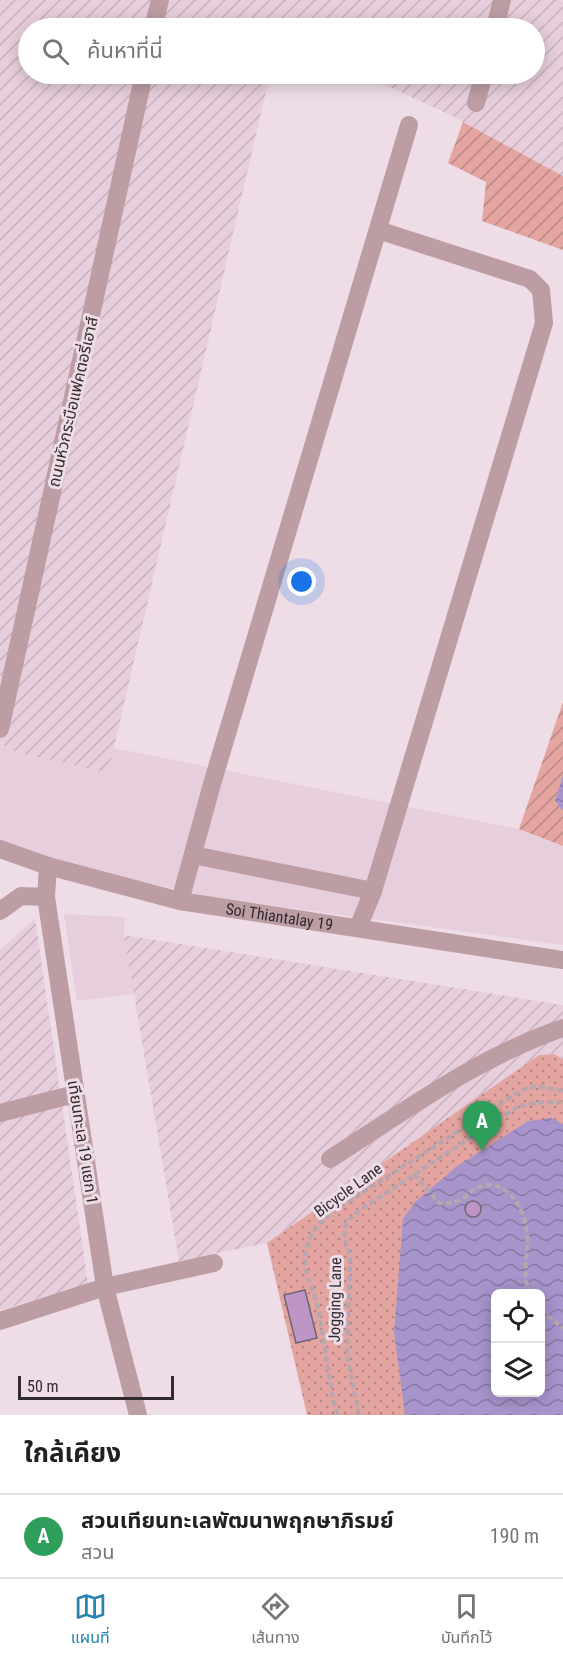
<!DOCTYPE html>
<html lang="th">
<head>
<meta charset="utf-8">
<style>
	:root { --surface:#fff; --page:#f2f2f2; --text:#202124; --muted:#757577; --line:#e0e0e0; --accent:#2885b1 }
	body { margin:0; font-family:"Roboto Condensed","Noto Sans Thai",sans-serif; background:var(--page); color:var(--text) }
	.controls { position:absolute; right:18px; bottom:18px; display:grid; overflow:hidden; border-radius:9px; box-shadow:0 3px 15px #0003 }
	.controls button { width:54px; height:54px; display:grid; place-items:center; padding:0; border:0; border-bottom:2px solid var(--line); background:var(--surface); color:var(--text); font:30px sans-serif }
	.scale { position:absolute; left:18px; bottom:15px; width:156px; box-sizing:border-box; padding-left:6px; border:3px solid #312a2e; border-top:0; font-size:16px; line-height:21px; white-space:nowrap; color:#312a2e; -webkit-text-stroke:4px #eedce7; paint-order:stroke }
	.you { position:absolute; left:302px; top:582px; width:21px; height:21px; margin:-15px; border:4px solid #fff; border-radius:50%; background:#1a73e8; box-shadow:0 0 0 9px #1a73e833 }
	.badge { display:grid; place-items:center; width:39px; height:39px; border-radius:50%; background:var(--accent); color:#fff; font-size:20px; font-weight:700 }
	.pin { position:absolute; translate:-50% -50px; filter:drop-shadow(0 2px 3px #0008) }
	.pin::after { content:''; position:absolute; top:32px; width:21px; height:18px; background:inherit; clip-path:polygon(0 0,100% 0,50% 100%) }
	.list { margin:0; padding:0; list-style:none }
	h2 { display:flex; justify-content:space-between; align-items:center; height:78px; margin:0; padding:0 24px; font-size:26px }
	h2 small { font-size:20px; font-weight:400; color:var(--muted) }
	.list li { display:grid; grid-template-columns:39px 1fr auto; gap:18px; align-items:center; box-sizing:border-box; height:84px; padding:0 24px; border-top:2px solid var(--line) }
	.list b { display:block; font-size:22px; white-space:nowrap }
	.list p { margin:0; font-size:20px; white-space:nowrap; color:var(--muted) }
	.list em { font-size:20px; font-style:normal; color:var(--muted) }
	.icon { flex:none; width:33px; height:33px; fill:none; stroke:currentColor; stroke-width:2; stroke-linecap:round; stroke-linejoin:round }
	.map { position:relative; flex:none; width:563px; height:1415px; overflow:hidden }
	.search { position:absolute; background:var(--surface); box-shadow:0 3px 15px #0003; left:18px; right:18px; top:18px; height:66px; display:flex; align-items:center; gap:15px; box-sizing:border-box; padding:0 21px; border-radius:33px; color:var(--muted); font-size:22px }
	.sheet { height:162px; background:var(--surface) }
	nav { display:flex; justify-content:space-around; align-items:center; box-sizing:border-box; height:84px; border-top:2px solid var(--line); background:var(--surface); font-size:16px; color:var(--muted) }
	nav a { display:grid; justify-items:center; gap:3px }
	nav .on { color:var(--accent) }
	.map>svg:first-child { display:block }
	.built { fill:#e7cedc }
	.industrial { fill:url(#industrial-furrows) }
	.grass { fill:url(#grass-dots); fill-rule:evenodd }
	.garden { fill:url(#garden-furrows) }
	.water { fill:url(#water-waves); fill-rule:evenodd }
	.building { fill:#be96c6; stroke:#706572; stroke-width:1.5 }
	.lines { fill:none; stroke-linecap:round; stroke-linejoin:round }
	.path { stroke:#b5a6af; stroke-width:4; stroke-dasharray:6 3; stroke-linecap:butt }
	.minor { stroke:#bc9da4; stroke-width:18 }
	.labels { text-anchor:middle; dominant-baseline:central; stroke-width:6; stroke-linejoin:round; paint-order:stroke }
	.street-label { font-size:16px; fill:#312a2e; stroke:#eedce7 }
</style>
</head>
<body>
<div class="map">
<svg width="563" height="1415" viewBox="0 0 563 1415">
	<defs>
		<pattern id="industrial-furrows" width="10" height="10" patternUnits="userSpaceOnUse" patternTransform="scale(1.5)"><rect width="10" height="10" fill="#e7cedc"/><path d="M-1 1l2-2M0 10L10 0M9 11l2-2" fill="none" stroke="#c7b1bd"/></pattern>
		<pattern id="grass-dots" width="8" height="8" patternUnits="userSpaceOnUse" patternTransform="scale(1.5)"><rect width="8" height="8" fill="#e4a5a0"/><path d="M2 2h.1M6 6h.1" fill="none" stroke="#b98783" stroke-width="1.8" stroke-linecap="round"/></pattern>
		<pattern id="garden-furrows" width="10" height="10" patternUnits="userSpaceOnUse" patternTransform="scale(1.5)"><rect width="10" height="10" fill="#e4a5a0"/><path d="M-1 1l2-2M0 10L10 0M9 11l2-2" fill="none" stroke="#b98783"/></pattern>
		<pattern id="water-waves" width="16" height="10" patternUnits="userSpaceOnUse" patternTransform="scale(1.5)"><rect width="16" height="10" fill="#a694cb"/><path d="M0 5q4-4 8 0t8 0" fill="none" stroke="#8879a5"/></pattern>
	</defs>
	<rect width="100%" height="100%" fill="#eedce7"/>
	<g class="built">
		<path d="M0,742l13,9 101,-3 405,81 44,17v99l-353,-48 -206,-47 -4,-2z"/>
		<path d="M64,914l61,3 -1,18 16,58 -63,8z"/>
	</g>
	<g class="industrial">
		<path d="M0,0h563v176l-113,-61 -88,-41h172v-46h-506v46h242l-162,699 -96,-22 -12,-9z"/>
		<path d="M35,918l53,366 -88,26v-360z"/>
		<path d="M124,935l439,70v54l-9,-5 -15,1 -272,188 -88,18z"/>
	</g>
	<path class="grass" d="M554,1054l9,5v356h-256l-40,-172 272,-188zM496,1294h44v98h-44z"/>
	<g class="garden">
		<path d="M463,122l100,54v74l-81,-29 4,-39 -38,-19z"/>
		<path d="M563,702v144l-44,-17z"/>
	</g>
	<g class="water">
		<path d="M563,775v36l-8,-10z"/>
		<path d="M552,1118l11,6v291h-158l-11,-83 9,-113 12,-17 41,-35 72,-46zM473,1201l5,2 2,7 -7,7 -6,-3 -2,-5 3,-7zM496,1294h44v98h-44z"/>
	</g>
	<g class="building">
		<circle cx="473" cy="1209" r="8"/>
		<path d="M305,1290l12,48 -21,5 -12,-48z"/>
	</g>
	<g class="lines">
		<g class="path">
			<path d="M414,1174l25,29c30,3 27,-17 49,-18 24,-1 38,29 39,49 2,20 -6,41 3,60"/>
			<path d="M540,1310l23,18"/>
			<path d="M337,1415c-9,-35 -12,-71 -19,-106 -4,-22 -18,-39 -11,-63 3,-14 14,-23 24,-33l191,-123 14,-4 27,5"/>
			<path d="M359,1415l-12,-59 3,-101 -6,-17 2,-15 11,-11 162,-106 22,-4 22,1"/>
		</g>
		<g class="minor">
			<path d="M153,28l7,-28"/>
			<path d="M495,28l7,-28"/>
			<path d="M476,103l8,-29"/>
			<path d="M0,729l144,-655"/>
			<path id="s1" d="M0,849l48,17 132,35 383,59"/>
			<path d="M193,855l180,36"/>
			<path d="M48,866l-2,31 59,390 33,128"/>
			<path d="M180,901l32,-117 197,-659"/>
			<path d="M0,911l21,-15 25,1"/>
			<path d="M358,928l15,-37 171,-568 -3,-33 -11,-11 -152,-49"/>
			<path d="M0,1113l75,-19"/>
			<path d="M330,1159c75,-48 148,-102 233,-131"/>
			<path d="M0,1321l105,-34 109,-24"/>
		</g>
	</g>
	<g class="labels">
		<g class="street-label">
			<text transform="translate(73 402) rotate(-77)">ถนนหัวกระบือแฟคตอรี่เฮาส์</text>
			<text stroke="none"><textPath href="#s1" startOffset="288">Soi Thiantalay 19</textPath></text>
			<text transform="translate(83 1142) rotate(81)">เทียนทะเล 19 แยก 1</text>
			<text transform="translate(348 1190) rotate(-36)">Bicycle Lane</text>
			<text transform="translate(335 1300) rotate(-89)">Jogging Lane</text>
		</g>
	</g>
</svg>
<div class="controls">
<button><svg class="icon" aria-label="locate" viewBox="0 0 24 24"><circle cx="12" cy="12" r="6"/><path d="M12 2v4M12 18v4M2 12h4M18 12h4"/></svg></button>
<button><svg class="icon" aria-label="layers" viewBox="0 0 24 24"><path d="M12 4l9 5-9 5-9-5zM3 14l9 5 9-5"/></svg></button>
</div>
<div class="scale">50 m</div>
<div class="you"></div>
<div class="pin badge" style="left:482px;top:1151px;background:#2e9e5b">A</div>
<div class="search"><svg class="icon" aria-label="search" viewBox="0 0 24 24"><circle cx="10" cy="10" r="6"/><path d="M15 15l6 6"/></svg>ค้นหาที่นี่</div>
</div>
<section class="sheet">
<h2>ใกล้เคียง<small></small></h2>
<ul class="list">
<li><span class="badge" style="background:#2e9e5b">A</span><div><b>สวนเทียนทะเลพัฒนาพฤกษาภิรมย์</b><p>สวน</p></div><em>190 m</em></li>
</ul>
</section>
<nav>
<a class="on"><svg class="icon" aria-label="map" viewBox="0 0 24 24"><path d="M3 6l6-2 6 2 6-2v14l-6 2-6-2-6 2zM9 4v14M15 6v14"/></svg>แผนที่</a>
<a><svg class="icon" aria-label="directions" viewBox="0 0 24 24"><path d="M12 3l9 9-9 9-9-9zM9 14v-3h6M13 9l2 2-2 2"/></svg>เส้นทาง</a>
<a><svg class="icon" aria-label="saved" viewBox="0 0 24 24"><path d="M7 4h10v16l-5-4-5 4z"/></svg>บันทึกไว้</a>
</nav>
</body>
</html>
